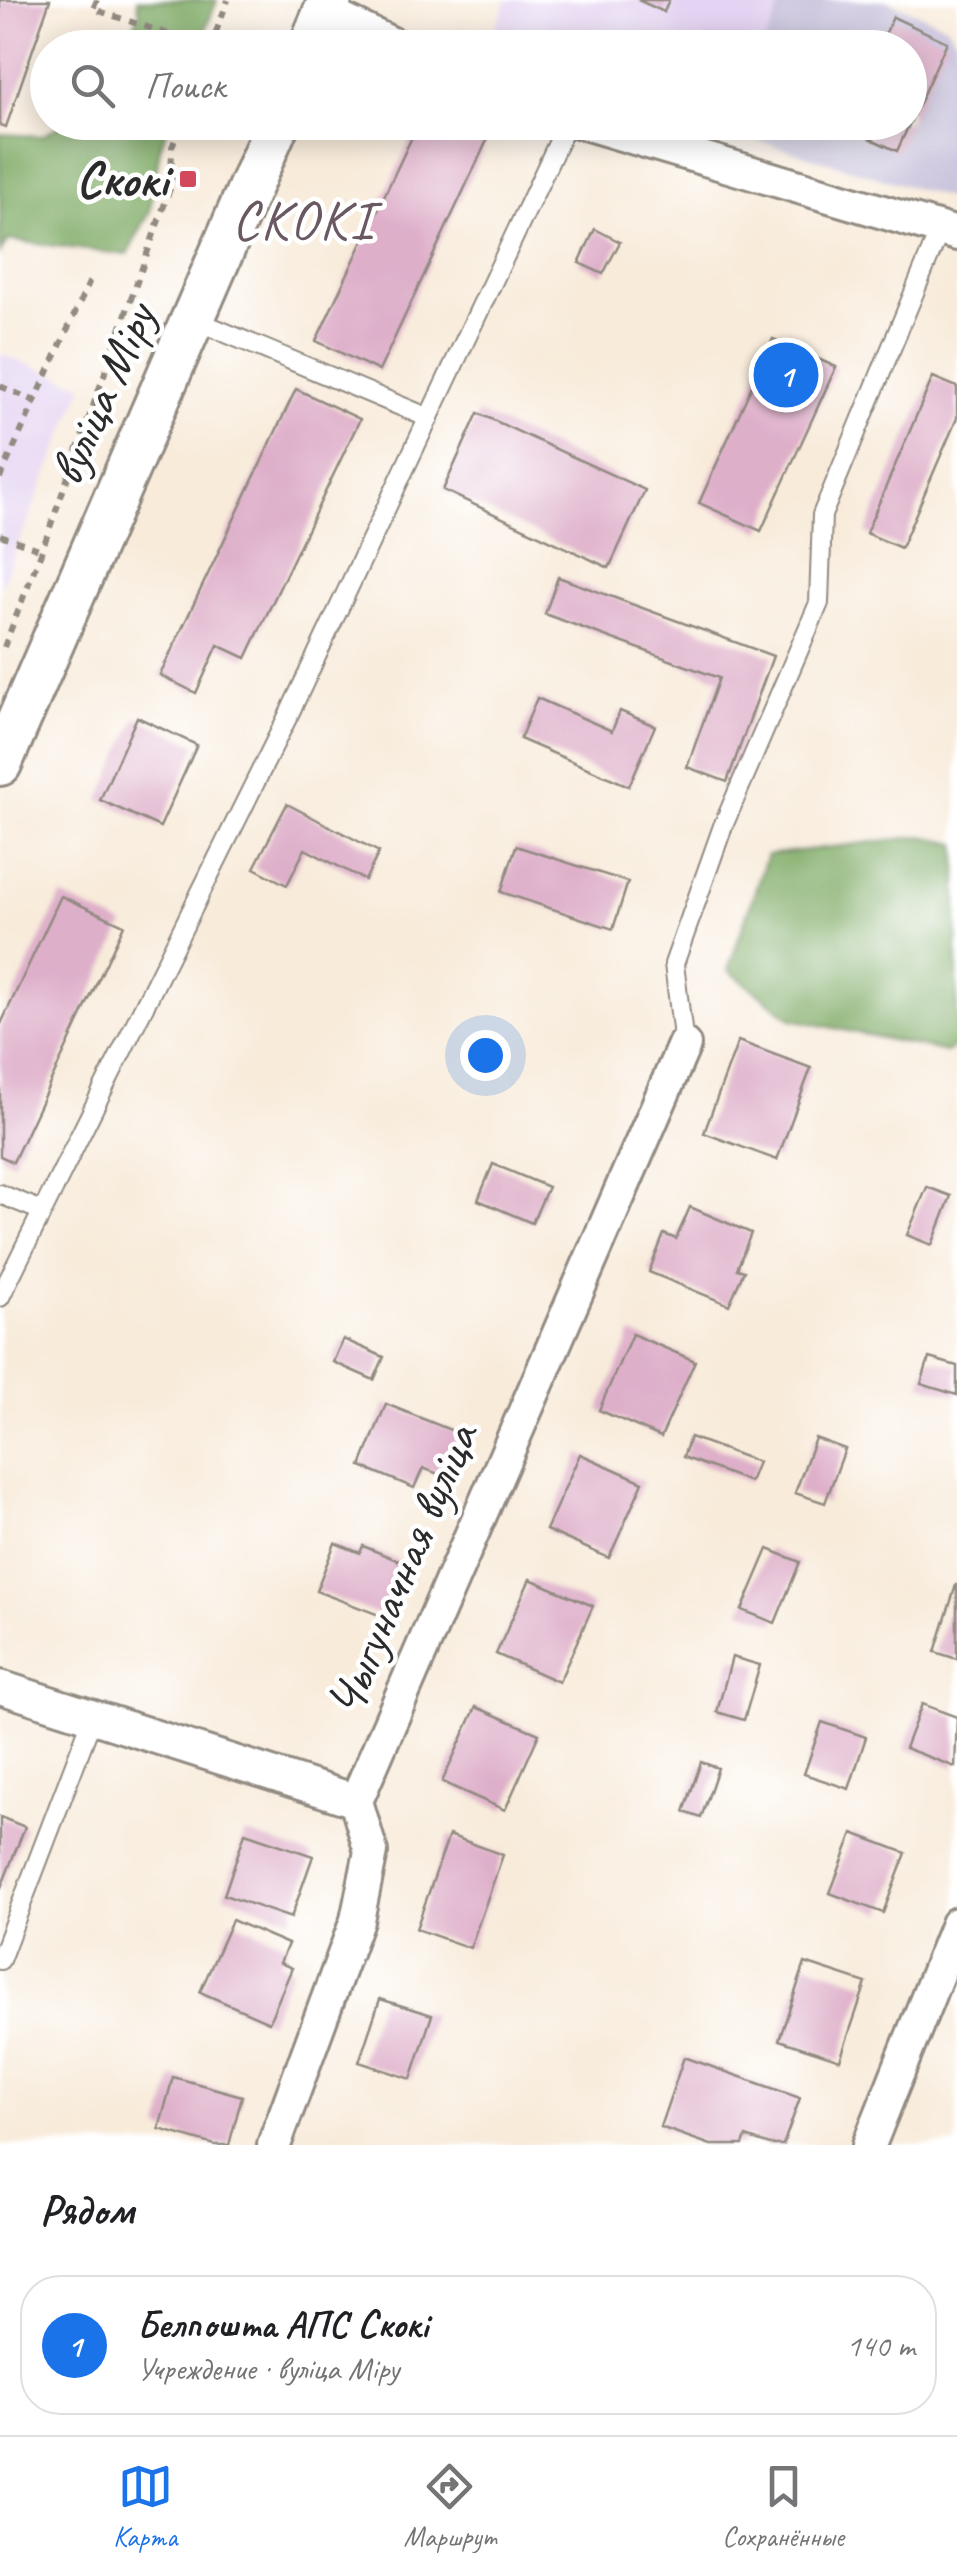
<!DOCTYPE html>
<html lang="ru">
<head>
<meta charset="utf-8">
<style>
	:root { --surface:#fff; --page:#f2f2f2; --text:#202124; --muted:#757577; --line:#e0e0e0; --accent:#1a73e8 }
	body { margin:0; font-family:Caveat,sans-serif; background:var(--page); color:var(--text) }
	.you { position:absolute; left:485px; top:1055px; width:35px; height:35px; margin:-25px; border:8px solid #fff; border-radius:50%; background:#1a73e8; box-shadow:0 0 0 15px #1a73e833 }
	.badge { display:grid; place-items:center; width:65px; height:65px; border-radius:50%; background:var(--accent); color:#fff; font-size:32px; font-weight:700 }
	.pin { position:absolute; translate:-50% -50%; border:5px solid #fff; box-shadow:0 2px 10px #0006 }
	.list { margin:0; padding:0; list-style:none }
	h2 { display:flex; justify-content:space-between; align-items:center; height:130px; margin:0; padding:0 40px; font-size:42px }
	h2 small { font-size:32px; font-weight:400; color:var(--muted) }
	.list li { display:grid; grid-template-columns:65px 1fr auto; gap:30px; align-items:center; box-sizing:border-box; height:140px; margin:0 20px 20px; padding:0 20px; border:2px solid var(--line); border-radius:40px }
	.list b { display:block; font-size:38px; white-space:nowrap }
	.list p { margin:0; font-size:32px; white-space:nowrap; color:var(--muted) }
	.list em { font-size:32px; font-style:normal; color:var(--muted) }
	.icon { flex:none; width:55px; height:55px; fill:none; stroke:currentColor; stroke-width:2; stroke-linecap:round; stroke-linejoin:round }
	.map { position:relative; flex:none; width:957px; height:2145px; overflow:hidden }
	.search { position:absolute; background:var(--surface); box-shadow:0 5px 25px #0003; left:30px; right:30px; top:30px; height:110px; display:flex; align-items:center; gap:25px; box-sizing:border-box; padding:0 35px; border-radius:55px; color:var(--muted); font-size:38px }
	.sheet { height:290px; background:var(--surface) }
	nav { display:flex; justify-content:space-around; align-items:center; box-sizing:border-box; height:140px; border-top:2px solid var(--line); background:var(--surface); font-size:28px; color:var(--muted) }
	nav a { display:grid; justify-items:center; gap:5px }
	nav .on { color:var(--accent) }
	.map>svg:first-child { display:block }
	.built { fill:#e4d3f2 }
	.industrial { fill:#c6c0da }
	.forest { fill:#7ba962; stroke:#536a46; stroke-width:2.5 }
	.building { fill:#deafc9 }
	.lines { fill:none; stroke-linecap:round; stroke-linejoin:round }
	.service-casing { stroke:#928b82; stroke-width:22 }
	.minor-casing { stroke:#928b82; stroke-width:38 }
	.tertiary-casing { stroke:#928b82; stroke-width:48 }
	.path { stroke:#928b82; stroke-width:6; stroke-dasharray:8 8; stroke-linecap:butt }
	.service { stroke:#fff; stroke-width:18 }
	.minor { stroke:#fff; stroke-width:32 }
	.tertiary { stroke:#fff; stroke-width:42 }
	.poi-dot { fill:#d1495b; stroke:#fff; stroke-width:4 }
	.labels { text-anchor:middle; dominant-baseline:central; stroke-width:9; stroke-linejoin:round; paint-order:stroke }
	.poi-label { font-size:50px; font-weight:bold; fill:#2b2b2b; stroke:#fff; text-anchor:end }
	.street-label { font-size:50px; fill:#2b2b2b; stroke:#fff }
	.quarter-label { font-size:55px; letter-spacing:2.5px; fill:#6a5962; stroke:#fff }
</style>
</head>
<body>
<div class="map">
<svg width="957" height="2145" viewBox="0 0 957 2145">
	<rect width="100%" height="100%" fill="#fff"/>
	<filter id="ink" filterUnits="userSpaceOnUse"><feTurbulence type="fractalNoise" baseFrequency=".01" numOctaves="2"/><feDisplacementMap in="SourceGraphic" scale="20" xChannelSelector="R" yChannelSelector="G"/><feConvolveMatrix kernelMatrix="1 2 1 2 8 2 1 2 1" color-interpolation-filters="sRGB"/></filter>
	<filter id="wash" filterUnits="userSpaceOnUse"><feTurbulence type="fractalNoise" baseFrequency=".0048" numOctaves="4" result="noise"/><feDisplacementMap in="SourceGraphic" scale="40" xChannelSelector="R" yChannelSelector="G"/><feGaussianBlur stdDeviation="2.25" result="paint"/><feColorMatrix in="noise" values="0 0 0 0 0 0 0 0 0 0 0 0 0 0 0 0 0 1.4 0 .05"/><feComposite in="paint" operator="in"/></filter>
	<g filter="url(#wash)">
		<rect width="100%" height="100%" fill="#f8ebda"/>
		<g class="built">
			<path d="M507,0h276l-20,47 -277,1z"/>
			<path d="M0,354l84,31 -84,203z"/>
		</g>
		<path class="industrial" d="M783,0h102l61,25 11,15v161l-229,-69 4,-9 178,-1v-74l-147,-1z"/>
		<g class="forest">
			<path d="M137,0h80l-18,47h-76l17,-33z"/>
			<path d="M65,122l104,1 -9,25 -10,63 -23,44 -119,-15 -8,13v-119l42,2z"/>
			<path d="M923,836l34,8v201l-11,7 -154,-33 -64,-49 39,-115z"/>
		</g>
		<g id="blocks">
			<g class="building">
				<path d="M0,0h50l-44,127 -6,-2z"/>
				<path d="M638,0h31l-5,12z"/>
				<path d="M893,17l54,25 -50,109 -54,-25 1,-4h66v-74h-31z"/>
				<path d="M419,122h45l26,12 -111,237 -63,-30z"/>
				<path d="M595,229l25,13 -17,32 -24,-11z"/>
				<path d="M773,339l63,28 -75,164 -62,-28z"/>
				<path d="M933,377l24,10v31l-56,130 -35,-15z"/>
				<path d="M296,389l64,30 -114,239 -28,-13 -22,48 -36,-18z"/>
				<path d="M478,413l167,77 -36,78 -166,-78z"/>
				<path d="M558,577l215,79 -46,126 -40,-15 32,-89 -174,-64z"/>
				<path d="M537,698l75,33 8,-20 35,15 -26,60 -109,-47z"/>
				<path d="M137,717l60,28 -37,82 -60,-27z"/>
				<path d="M287,804l92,48 -14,28 -60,-31 -18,36 -33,-17z"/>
				<path d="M516,846l112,36 -15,47 -112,-37z"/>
				<path d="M61,896l63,29 -111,237 -13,-6v-130z"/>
				<path d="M738,1041l73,27 -34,92 -73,-27z"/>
				<path d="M493,1164l55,23 -16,36 -54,-23z"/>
				<path d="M927,1187l24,9 -19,49 -25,-10z"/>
				<path d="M690,1207l61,26 -14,36 7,2 -15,34 -80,-33 15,-38 12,5z"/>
				<path d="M632,1334l63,27 -34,76 -62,-27z"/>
				<path d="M343,1339l41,18 -10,23 -41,-18z"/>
				<path d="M929,1358l28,8v29l-36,-11z"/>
				<path d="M386,1404l72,29 -17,42 -18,-7 -9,20 -53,-22z"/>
				<path d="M690,1437l68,25 -8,20 -67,-25z"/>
				<path d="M815,1438l30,11 -20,54 -30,-10z"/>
				<path d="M580,1454l63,28 -34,76 -63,-28z"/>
				<path d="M335,1543l25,10 3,-7 41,17 -20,54 -68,-26z"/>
				<path d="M768,1549l32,13 -25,61 -33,-13z"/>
				<path d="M530,1579l63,27 -34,76 -63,-28z"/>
				<path d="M956,1585h1v74l-22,-7z"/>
				<path d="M732,1657l28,8 -16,55 -27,-8z"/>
				<path d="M922,1704l35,13 -2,50 -50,-19z"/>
				<path d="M476,1707l63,27 -34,76 -63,-28z"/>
				<path d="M822,1722l44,15 -17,52 -45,-15z"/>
				<path d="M701,1762l17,6 -17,50 -17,-6z"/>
				<path d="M0,1817l25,10 -25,63z"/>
				<path d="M245,1833l68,23 -22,62 -67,-23z"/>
				<path d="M853,1833l53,20 -23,60 -53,-20z"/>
				<path d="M449,1835l54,20 -33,93 -54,-19z"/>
				<path d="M232,1920l56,24 -8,19 12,5 -23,54 -69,-30z"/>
				<path d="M805,1963l61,20 -26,77 -61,-20z"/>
				<path d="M380,1999l52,16 -21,64 -52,-17z"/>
				<path d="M684,2057l116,41 -17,47h-13l-24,-8 -3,8h-32l-51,-18z"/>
				<path d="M173,2077l69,19 -13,49h-14l-56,-16z"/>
			</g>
		</g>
	</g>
	<g filter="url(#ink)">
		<use href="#blocks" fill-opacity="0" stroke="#928b82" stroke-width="2.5"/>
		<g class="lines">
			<defs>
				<g id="service">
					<path d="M195,320l234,98"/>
					<path d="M684,1045l-10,-81 49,-138 96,-223 3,-88 118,-285"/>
					<path d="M0,1194l42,17"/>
					<path d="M0,1297l289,-583 279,-592"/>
					<path d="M0,1960l92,-241"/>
				</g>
				<g id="minor">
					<path d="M325,12l75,36"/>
					<path d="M581,122l376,112"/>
					<path d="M0,1687l356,114"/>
					<path d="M274,2145l83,-225 14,-68 -15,-51 328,-756"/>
					<path d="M869,2145l88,-221"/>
				</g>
				<g id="tertiary">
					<path d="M310,48l20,-48"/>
					<path d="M0,764l278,-642"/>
				</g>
			</defs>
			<use href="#service" class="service-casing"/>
			<use href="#minor" class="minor-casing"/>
			<use href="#tertiary" class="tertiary-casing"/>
			<g class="path">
				<path d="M97,0l-4,9 117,39"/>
				<path d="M210,48l18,-48"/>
				<path d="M0,386l35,15"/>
				<path d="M0,478l91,-200"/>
				<path d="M0,535l42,15"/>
				<path d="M4,647l38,-97 129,-364 1,-39 10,-25"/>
			</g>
			<use href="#service" class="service"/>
			<use href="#minor" class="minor"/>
			<use href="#tertiary" class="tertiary"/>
		</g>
	</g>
	<rect class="poi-dot" x="178" y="169" width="20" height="20" rx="5"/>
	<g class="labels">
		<g class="poi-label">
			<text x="168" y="179">Скокі</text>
		</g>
		<g class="street-label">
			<text transform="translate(102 394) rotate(-66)">вуліца Міру</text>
			<text transform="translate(402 1570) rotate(-67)">Чыгуначная вуліца</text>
		</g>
		<g class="quarter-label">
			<text x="303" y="220">СКОКІ</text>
		</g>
	</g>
</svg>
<div class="you"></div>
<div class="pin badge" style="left:786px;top:375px">1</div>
<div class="search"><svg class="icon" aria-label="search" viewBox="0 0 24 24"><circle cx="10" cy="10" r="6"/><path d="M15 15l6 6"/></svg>Поиск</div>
</div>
<section class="sheet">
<h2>Рядом<small></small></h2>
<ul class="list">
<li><span class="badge">1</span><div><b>Белпошта АПС Скокі</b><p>Учреждение · вуліца Міру</p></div><em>140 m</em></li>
</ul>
</section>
<nav>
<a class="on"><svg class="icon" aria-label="map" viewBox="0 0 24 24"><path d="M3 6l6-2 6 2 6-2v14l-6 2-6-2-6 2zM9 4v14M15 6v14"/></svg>Карта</a>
<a><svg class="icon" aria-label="directions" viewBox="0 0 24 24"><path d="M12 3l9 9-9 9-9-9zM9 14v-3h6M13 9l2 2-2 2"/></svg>Маршрут</a>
<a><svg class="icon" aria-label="saved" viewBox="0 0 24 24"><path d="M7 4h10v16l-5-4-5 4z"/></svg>Сохранённые</a>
</nav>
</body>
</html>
